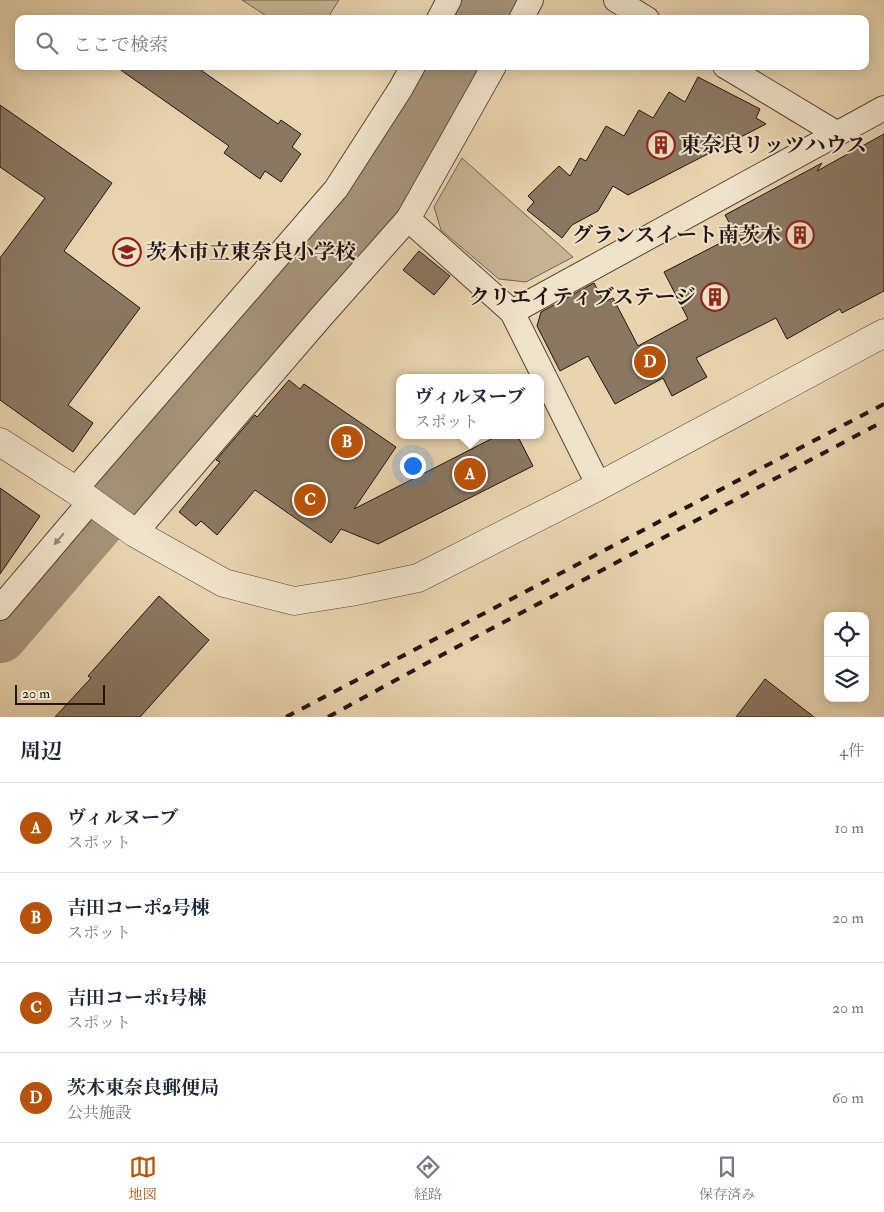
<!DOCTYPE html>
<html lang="ja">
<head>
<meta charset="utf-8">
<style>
	:root { --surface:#fff; --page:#f2f2f3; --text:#1f2937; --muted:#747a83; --line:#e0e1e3; --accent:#b45309 }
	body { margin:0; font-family:"IM FELL Double Pica","Noto Serif JP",serif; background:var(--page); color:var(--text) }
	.controls { position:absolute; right:15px; bottom:15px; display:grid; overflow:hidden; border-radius:10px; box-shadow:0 2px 12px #0003 }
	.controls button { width:45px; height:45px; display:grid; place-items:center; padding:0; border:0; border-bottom:1px solid var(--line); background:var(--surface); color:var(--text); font:25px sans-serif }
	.scale { position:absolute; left:15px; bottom:12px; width:90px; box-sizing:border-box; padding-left:5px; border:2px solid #24150f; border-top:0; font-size:14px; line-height:18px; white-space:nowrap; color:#24150f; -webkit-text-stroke:4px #f0e3cb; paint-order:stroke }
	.you { position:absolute; left:412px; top:465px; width:18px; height:18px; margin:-12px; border:4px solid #fff; border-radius:50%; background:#1a73e8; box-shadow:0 0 0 8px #1a73e833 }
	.badge { display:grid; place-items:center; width:32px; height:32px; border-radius:50%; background:var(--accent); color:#fff; font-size:16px; font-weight:700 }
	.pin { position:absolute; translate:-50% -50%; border:2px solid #fff; box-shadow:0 1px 5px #0006 }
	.popup { position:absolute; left:396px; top:374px; width:148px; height:65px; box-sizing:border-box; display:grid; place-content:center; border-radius:10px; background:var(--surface); filter:drop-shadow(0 1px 4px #0005); font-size:16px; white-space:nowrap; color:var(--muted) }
	.popup b { font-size:19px; color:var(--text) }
	.popup::after { content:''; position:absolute; left:50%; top:100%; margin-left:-10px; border:10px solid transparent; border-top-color:var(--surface) }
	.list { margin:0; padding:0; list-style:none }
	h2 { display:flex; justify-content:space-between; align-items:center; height:65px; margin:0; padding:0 20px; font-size:21px }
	h2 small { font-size:16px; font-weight:400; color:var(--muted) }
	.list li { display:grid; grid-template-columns:32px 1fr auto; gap:15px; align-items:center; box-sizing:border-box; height:90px; padding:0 20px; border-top:1px solid var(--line) }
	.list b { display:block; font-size:19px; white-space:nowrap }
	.list p { margin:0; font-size:16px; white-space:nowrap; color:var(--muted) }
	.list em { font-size:16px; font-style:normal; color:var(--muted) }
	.icon { flex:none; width:28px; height:28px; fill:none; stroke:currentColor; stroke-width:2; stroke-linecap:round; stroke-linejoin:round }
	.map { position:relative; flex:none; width:884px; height:717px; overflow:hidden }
	.search { position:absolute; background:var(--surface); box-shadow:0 2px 12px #0003; left:15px; right:15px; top:15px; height:55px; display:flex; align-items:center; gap:12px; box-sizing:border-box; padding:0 18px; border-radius:10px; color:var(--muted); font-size:19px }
	.sheet { height:425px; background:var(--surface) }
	nav { display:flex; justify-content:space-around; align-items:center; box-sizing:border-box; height:70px; border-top:1px solid var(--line); background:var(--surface); font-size:14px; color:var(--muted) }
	nav a { display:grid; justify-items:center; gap:2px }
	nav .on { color:var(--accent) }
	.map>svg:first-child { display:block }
	.green { fill:#c7b494; stroke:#766452 }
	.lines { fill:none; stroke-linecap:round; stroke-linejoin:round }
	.river { stroke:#a59379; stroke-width:54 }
	.building { fill:#8a7862; stroke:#24150f }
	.minor-casing { stroke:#554537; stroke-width:26 }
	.tertiary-casing { stroke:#554537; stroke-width:29 }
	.minor { stroke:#f0e3cb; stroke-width:24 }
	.tertiary { stroke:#f0e3cb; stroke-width:28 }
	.rail { stroke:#24150f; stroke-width:4; stroke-dasharray:9 9; stroke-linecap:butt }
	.oneway { fill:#948676 }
	.labels { text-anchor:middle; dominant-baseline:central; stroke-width:4; stroke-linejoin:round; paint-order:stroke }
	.poi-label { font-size:21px; font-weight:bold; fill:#24150f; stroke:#f0e3cb; text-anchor:start }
</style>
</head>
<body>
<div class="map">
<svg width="884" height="717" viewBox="0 0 884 717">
	<rect width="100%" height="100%" fill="#e8d4af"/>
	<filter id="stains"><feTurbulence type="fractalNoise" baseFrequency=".004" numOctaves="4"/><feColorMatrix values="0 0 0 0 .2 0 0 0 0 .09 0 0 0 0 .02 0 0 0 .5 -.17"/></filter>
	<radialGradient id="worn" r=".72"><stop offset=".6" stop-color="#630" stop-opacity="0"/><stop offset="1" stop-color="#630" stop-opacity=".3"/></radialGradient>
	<g class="green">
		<path d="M242,0h97l-12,19h-56z"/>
		<path d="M462,158l111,99 -47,25 -27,-3 -58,-49 -7,-23z"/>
	</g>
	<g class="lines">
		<g class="river">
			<path d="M481,19l11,-19"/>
			<path d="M0,636l375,-434 80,-136"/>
		</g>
	</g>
	<g class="building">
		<path d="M115,66h80l83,58 3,-4 20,14 -9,13 9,7 -20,28 -16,-11 -5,8 -36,-26 5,-7z"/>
		<path d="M698,77l62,32 -4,9 10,6 -138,71 -15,-9 -15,25 -26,14 -10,13 -35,-28 7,-8 -6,-6 31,-30 11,10 10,-18 6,3 20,-35 18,10 15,-26 14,8 16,-26 16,10z"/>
		<path d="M0,105l112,78 -48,68 76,57 -72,97 25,18 -20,29 -73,-52v-142l45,-60 -45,-31z"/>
		<path d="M884,134v157l-42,22 -2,-4 -53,30 -11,-21 -80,40 11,19 -35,19 -9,-18 -48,26 -27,-48 -28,15 -23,-45 4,-14 53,-29 10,19 9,-4 25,48 50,-27 -24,-47 72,-37 -11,-20 97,-52 -5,8z"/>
		<path d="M419,251l31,25 -16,19 -31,-25z"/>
		<path d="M289,380l11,9 4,-5 92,63 -42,62 145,-74h18l16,31 -155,78 -37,-15 -10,14 -76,-53 -38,45 -16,-14 -5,5 -17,-14 41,-50 -4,-2 39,-45 2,2z"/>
		<path d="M0,488l40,28 -40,58z"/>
		<path d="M159,596l50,44 -69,77h-85l36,-39 -3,-2z"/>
		<path d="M765,679l49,38h-78z"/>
	</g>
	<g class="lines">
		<defs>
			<g id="minor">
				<path d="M616,0l31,19"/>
				<path d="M439,19l10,-19"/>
				<path d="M521,19l10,-19"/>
				<path d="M725,66l111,67"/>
				<path d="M408,219l104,93 87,174"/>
				<path d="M512,312l372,-204"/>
				<path d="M75,490l261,-301 65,-101 12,-22"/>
				<path d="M135,533l186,-216 87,-98 86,-153"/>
				<path d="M0,608l90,-106"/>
			</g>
			<path id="tertiary" d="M0,442l75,48 60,43 89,50 70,18 57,-9 67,-14 181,-92 285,-153"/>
		</defs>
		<use href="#minor" class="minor-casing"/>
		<use href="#tertiary" class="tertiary-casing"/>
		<use href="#minor" class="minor"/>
		<use href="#tertiary" class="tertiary"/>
		<g class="rail">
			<path d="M286,717l598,-313"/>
			<path d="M328,717l123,-67 433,-229"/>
		</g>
	</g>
	<defs><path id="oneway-solid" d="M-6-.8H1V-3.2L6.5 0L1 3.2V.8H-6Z" transform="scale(1.25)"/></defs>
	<use class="oneway" href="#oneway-solid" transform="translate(59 539) rotate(130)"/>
	<defs>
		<symbol id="building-ring" viewBox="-11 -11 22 22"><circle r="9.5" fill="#f0e3cb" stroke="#8f2418" stroke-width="1.5"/><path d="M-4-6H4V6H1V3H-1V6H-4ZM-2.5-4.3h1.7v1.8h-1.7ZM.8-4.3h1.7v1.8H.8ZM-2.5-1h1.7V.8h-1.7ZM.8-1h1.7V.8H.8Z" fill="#8f2418"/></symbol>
		<symbol id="school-ring" viewBox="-11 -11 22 22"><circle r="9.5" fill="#f0e3cb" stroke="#8f2418" stroke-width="1.5"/><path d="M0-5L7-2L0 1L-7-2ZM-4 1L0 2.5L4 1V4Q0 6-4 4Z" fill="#8f2418"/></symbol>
	</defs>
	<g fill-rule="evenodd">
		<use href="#building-ring" x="645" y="129" width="32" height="32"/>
		<use href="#building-ring" x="784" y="219" width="32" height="32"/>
		<use href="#school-ring" x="111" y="236" width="32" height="32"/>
		<use href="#building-ring" x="699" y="281" width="32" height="32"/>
	</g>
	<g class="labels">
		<g class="poi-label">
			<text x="680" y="145">東奈良リッツハウス</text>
			<text x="781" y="235" text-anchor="end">グランスイート南茨木</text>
			<text x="146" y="252">茨木市立東奈良小学校</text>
			<text x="696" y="297" text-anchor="end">クリエイティブステージ</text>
		</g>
	</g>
	<rect width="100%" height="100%" filter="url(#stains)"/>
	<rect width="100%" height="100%" fill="url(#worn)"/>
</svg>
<div class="controls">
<button><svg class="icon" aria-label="locate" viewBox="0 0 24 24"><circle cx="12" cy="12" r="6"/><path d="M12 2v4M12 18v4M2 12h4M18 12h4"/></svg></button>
<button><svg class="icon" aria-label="layers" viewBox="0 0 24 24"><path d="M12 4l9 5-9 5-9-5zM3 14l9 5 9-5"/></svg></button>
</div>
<div class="scale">20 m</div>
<div class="you"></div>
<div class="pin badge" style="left:470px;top:474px">A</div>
<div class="popup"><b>ヴィルヌーブ</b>スポット</div>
<div class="pin badge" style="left:347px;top:442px">B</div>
<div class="pin badge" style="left:310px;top:500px">C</div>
<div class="pin badge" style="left:650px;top:362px">D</div>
<div class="search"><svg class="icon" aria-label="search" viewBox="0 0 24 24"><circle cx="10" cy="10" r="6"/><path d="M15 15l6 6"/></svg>ここで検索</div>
</div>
<section class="sheet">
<h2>周辺<small>4件</small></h2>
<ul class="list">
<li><span class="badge">A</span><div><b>ヴィルヌーブ</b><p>スポット</p></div><em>10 m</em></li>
<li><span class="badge">B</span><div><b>吉田コーポ2号棟</b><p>スポット</p></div><em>20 m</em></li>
<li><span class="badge">C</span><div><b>吉田コーポ1号棟</b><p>スポット</p></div><em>20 m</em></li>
<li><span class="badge">D</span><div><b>茨木東奈良郵便局</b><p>公共施設</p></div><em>60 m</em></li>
</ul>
</section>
<nav>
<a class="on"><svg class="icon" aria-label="map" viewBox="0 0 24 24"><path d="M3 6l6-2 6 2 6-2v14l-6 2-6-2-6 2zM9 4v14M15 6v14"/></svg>地図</a>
<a><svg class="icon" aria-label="directions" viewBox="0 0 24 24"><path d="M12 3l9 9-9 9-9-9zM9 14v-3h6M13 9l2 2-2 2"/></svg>経路</a>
<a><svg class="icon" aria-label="saved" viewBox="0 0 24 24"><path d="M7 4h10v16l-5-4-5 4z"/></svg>保存済み</a>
</nav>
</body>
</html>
